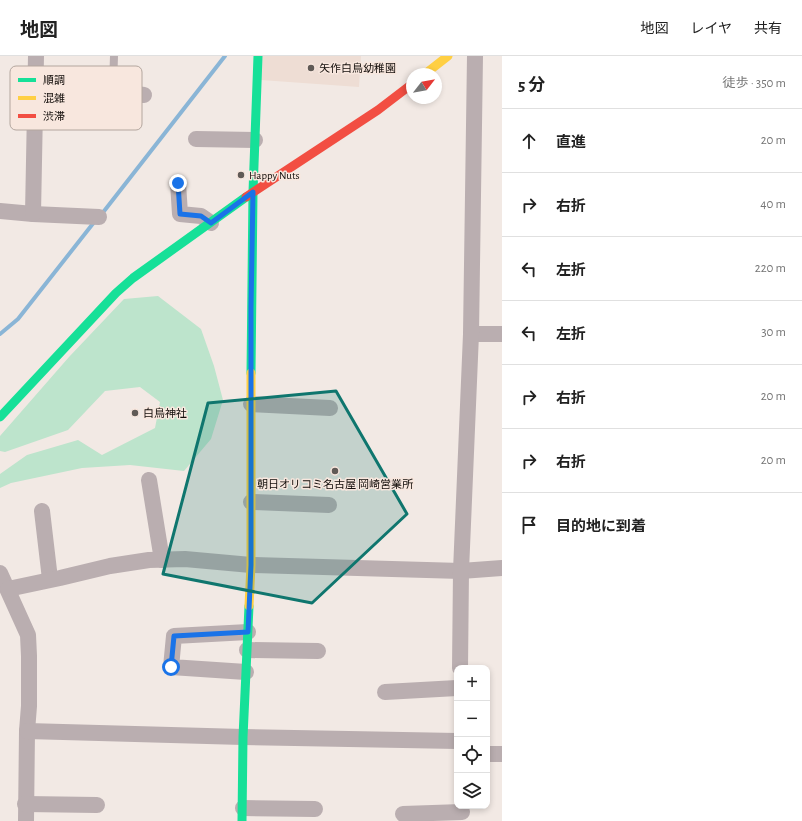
<!DOCTYPE html>
<html lang="ja">
<head>
<meta charset="utf-8">
<style>
	:root { --surface:#fff; --page:#f6f6f6; --text:#222; --muted:#767676; --line:#e0e0e0 }
	body { margin:0; font-family:"Alegreya Sans","Noto Sans JP",sans-serif; background:var(--page); color:var(--text) }
	.controls { position:absolute; right:12px; bottom:12px; display:grid; overflow:hidden; border-radius:8px; box-shadow:0 2px 6px #0003 }
	.controls button { width:36px; height:36px; display:grid; place-items:center; padding:0; border:0; border-bottom:1px solid var(--line); background:var(--surface); color:var(--text); font:20px sans-serif }
	.compass { position:absolute; left:406px; top:12px; width:36px; height:36px; border-radius:50%; background:var(--surface); box-shadow:0 2px 6px #0003; rotate:59deg }
	.stop { position:absolute; width:12px; height:12px; margin:-9px; border:3px solid #1a73e8; border-radius:50%; background:#fff }
	.stop.end { background:#1a73e8; border-color:#fff; box-shadow:0 1px 4px #0008 }
	.list { margin:0; padding:0; list-style:none }
	h2 { display:flex; justify-content:space-between; align-items:center; height:52px; margin:0; padding:0 16px; font-size:17px }
	h2 small { font-size:13px; font-weight:400; color:var(--muted) }
	.list li { display:grid; grid-template-columns:26px 1fr auto; gap:12px; align-items:center; box-sizing:border-box; height:64px; padding:0 16px; border-top:1px solid var(--line) }
	.list b { display:block; font-size:15px; white-space:nowrap }
	.list em { font-size:13px; font-style:normal; color:var(--muted) }
	.icon { flex:none; width:22px; height:22px; fill:none; stroke:currentColor; stroke-width:2; stroke-linecap:round; stroke-linejoin:round }
	.map { position:relative; flex:none; width:502px; height:765px; overflow:hidden }
	header { display:flex; align-items:center; gap:24px; box-sizing:border-box; height:56px; padding:0 20px; background:var(--surface); border-bottom:1px solid var(--line) }
	header strong { font-size:19px }
	nav { display:flex; gap:22px; margin-inline-start:auto; font-size:14px }
	main { display:flex }
	aside { flex:1; background:var(--surface) }
	.map>svg:first-child { display:block }
	.built { fill:#eeddd4 }
	.green { fill:#bde4cc }
	.lines { fill:none; stroke-linecap:round; stroke-linejoin:round }
	.stream { stroke:#8ab5d6; stroke-width:4 }
	.lane { stroke:#baaeb0; stroke-width:8 }
	.street { stroke:#baaeb0; stroke-width:16 }
	.fast { stroke:#16e098; stroke-width:9 }
	.slow { stroke:#ffcf43; stroke-width:9 }
	.jam { stroke:#f24e42; stroke-width:9 }
	.route { stroke:#1a73e8; stroke-width:5 }
	.marked { fill:#0f766e; fill-opacity:0.2; stroke:#0f766e; stroke-width:3; stroke-linejoin:round }
	.poi-dot { fill:#605a56; stroke:#f8e7de; stroke-width:1.5 }
	.labels { text-anchor:middle; dominant-baseline:central; stroke-width:3; stroke-linejoin:round; paint-order:stroke }
	.poi-label { font-size:11px; fill:#120d0a; stroke:#f8e7de; text-anchor:start }
	.key { fill:#f8e7de; stroke:#b3a69e; stroke-width:1 }
	.key-label { font-size:11px; fill:#120d0a }
</style>
</head>
<body>
<header>
<strong>地図</strong>
<nav><a>地図</a><a>レイヤ</a><a>共有</a></nav>
</header>
<main>
<div class="map">
<svg width="502" height="765" viewBox="0 0 502 765">
	<rect width="100%" height="100%" fill="#f2e9e4"/>
	<path class="built" d="M262,0h99l-2,31 -98,-7z"/>
	<path class="green" d="M158,240l43,33 13,37 9,34 -12,39 -27,32 -54,-6 -48,3 -71,15 -11,5v-14l27,-19 51,-15 24,15 53,-27 5,-26 -20,-15 -35,4 -37,39 -63,22 -5,-1v-15l69,-79 55,-58z"/>
	<g class="lines">
		<g class="stream">
			<path d="M101,159l124,-159"/>
			<path d="M0,278l18,-15 77,-98"/>
		</g>
		<path class="lane" d="M112,62l2,-62"/>
		<g class="street">
			<path d="M65,21l48,3"/>
			<path d="M113,35l31,4"/>
			<path d="M196,83l59,1"/>
			<path d="M178,127l2,31 21,2 10,7"/>
			<path d="M0,155l33,3 66,3"/>
			<path d="M33,158l3,-158"/>
			<path d="M471,278h31"/>
			<path d="M251,348l79,4"/>
			<path d="M149,424l13,80"/>
			<path d="M251,446l78,3"/>
			<path d="M42,455l8,68"/>
			<path d="M0,517l28,62 1,21v50l-2,25 -1,90"/>
			<path d="M8,533l52,-11 50,-12 39,-6 36,-1 66,6 210,6 41,-3"/>
			<path d="M247,594l71,1"/>
			<path d="M460,612l1,-97 10,-237 4,-278"/>
			<path d="M246,616l-75,-5 3,-31 74,-4"/>
			<path d="M385,636l72,-4"/>
			<path d="M27,675l216,6 214,4"/>
			<path d="M487,698h15"/>
			<path d="M25,748l72,1"/>
			<path d="M243,752l72,1"/>
			<path d="M403,758l59,-2"/>
		</g>
		<g class="fast">
			<path d="M251,317l2,-181 5,-136"/>
			<path d="M0,361l116,-124 17,-15 113,-81"/>
			<path d="M242,765l1,-84 6,-131"/>
		</g>
		<g class="slow">
			<path d="M425,18l23,-18"/>
			<path d="M249,550l2,-41v-192"/>
		</g>
		<path class="jam" d="M246,141l132,-87 34,-26"/>
	</g>
	<g class="lines">
		<path class="route" d="M171,611l3,-31 74,-4 3,-67v-257l2,-116 -42,31 -10,-7 -21,-2 -2,-31"/>
	</g>
	<path class="marked" d="M336,335l71,123 -95,89 -149,-29 45,-171z"/>
	<g class="poi-dot">
		<circle cx="311" cy="12" r="4"/>
		<circle cx="241" cy="119" r="4"/>
		<circle cx="135" cy="357" r="4"/>
		<circle cx="335" cy="415" r="4"/>
	</g>
	<g class="labels">
		<g class="poi-label">
			<text x="319" y="12">矢作白鳥幼稚園</text>
			<text x="249" y="119">Happy Nuts</text>
			<text x="143" y="357">白鳥神社</text>
			<text x="335" y="428" text-anchor="middle">朝日オリコミ名古屋 岡崎営業所</text>
		</g>
	</g>
	<rect x="10" y="10" width="132" height="64" rx="6" class="key"/>
	<rect x="18" y="22" width="18" height="4" fill="#16e098"/>
	<rect x="18" y="40" width="18" height="4" fill="#ffcf43"/>
	<rect x="18" y="58" width="18" height="4" fill="#f24e42"/>
	<g class="key-label">
		<text x="43" y="28">順調</text>
		<text x="43" y="46">混雑</text>
		<text x="43" y="64">渋滞</text>
	</g>
</svg>
<div class="controls">
<button>+</button>
<button>−</button>
<button><svg class="icon" aria-label="locate" viewBox="0 0 24 24"><circle cx="12" cy="12" r="6"/><path d="M12 2v4M12 18v4M2 12h4M18 12h4"/></svg></button>
<button><svg class="icon" aria-label="layers" viewBox="0 0 24 24"><path d="M12 4l9 5-9 5-9-5zM3 14l9 5 9-5"/></svg></button>
</div>
<svg class="compass" viewBox="-18 -18 36 36"><path d="M0-13l5 13h-10z" fill="#e53935"/><path d="M0 13l5-13h-10z" fill="#767676"/></svg>
<div class="stop" style="left:171px;top:611px"></div>
<div class="stop end" style="left:178px;top:127px"></div>
</div>
<aside>
<h2>5 分<small>徒歩 · 350 m</small></h2>
<ul class="list">
<li><svg class="icon" aria-label="ahead" viewBox="0 0 24 24"><path d="M12 20V5M6 11l6-6 6 6"/></svg><div><b>直進</b></div><em>20 m</em></li>
<li><svg class="icon" aria-label="right" viewBox="0 0 24 24"><path d="M7 20v-9h11M14 6l5 5-5 5"/></svg><div><b>右折</b></div><em>40 m</em></li>
<li><svg class="icon" aria-label="left" viewBox="0 0 24 24"><path d="M17 20v-9H6M10 6l-5 5 5 5"/></svg><div><b>左折</b></div><em>220 m</em></li>
<li><svg class="icon" aria-label="left" viewBox="0 0 24 24"><path d="M17 20v-9H6M10 6l-5 5 5 5"/></svg><div><b>左折</b></div><em>30 m</em></li>
<li><svg class="icon" aria-label="right" viewBox="0 0 24 24"><path d="M7 20v-9h11M14 6l5 5-5 5"/></svg><div><b>右折</b></div><em>20 m</em></li>
<li><svg class="icon" aria-label="right" viewBox="0 0 24 24"><path d="M7 20v-9h11M14 6l5 5-5 5"/></svg><div><b>右折</b></div><em>20 m</em></li>
<li><svg class="icon" aria-label="arrive" viewBox="0 0 24 24"><path d="M6 21V4h12l-3 4 3 4H6"/></svg><div><b>目的地に到着</b></div></li>
</ul>
</aside>
</main>
</body>
</html>
